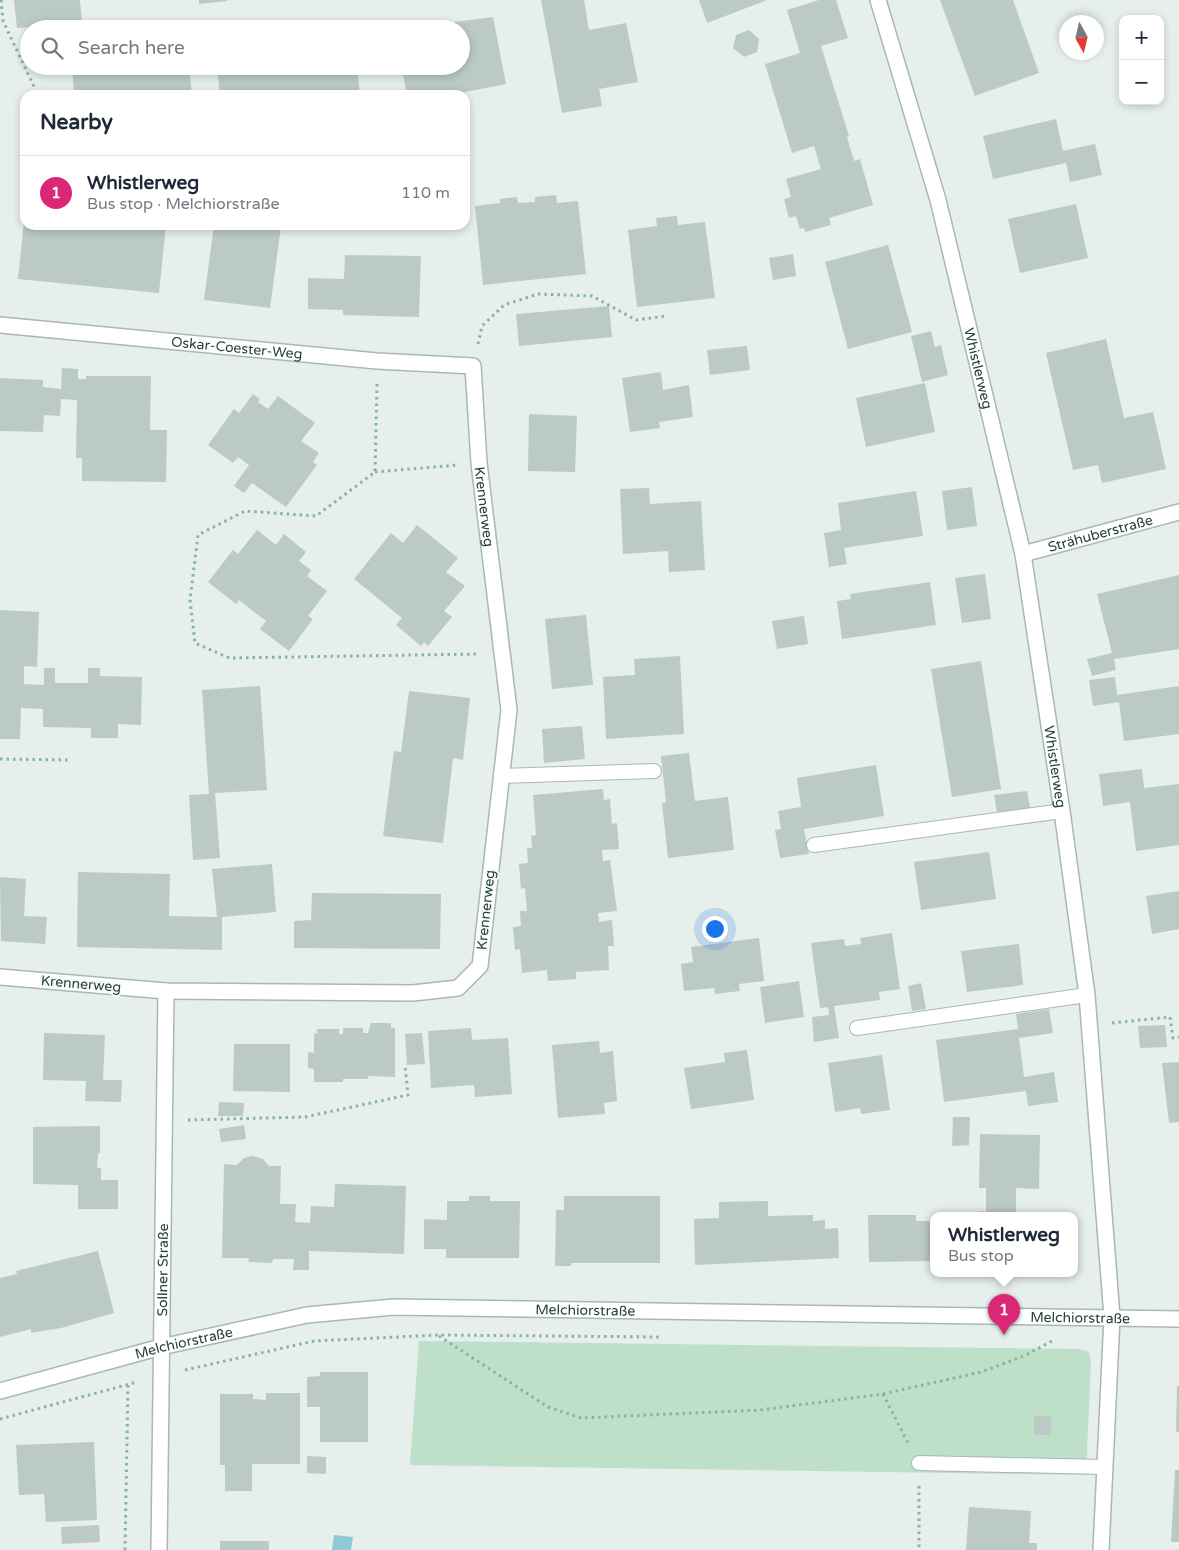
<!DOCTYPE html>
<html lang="en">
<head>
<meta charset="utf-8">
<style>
	:root { --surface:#fff; --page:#f2f2f3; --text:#1f2937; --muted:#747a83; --line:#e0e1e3; --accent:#db2777 }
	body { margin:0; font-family:"Varela Round",sans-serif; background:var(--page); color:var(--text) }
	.controls { position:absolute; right:15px; top:15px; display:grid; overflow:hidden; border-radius:10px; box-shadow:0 2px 8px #0003 }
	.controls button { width:45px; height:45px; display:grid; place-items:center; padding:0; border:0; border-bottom:1px solid var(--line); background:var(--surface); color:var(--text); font:25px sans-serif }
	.compass { position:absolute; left:1059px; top:15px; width:45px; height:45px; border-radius:50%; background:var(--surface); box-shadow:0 2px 8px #0003; rotate:172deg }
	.you { position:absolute; left:714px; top:928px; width:18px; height:18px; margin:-12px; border:4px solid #fff; border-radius:50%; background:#1a73e8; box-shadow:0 0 0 8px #1a73e833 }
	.badge { display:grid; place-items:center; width:32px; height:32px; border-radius:50%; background:var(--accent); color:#fff; font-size:16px; font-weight:700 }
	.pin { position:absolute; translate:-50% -41px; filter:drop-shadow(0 1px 2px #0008) }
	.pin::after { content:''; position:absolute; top:26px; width:18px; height:15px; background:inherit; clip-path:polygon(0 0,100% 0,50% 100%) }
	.popup { position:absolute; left:930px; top:1212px; width:148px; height:65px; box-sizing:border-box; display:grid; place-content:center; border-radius:10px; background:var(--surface); filter:drop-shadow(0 1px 4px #0005); font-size:16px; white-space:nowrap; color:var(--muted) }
	.popup b { font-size:19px; color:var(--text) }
	.popup::after { content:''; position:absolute; left:50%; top:100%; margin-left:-10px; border:10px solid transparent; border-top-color:var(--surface) }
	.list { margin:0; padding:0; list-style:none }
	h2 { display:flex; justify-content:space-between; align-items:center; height:65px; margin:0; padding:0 20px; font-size:21px }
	h2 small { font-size:16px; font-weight:400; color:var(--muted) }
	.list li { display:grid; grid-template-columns:32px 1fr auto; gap:15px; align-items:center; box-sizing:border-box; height:75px; padding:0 20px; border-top:1px solid var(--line) }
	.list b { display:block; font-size:19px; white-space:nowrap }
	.list p { margin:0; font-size:16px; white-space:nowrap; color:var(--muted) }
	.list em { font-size:16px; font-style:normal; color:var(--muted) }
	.icon { flex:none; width:28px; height:28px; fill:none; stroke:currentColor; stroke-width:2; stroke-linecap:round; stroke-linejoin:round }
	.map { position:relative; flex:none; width:1179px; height:1550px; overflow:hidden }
	.search { position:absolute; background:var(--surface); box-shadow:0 2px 8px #0003; left:20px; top:20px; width:450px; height:55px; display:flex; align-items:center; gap:12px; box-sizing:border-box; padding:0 18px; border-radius:28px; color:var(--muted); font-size:19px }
	.panel { position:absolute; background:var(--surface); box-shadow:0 2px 8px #0003; left:20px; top:90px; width:450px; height:140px; border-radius:15px }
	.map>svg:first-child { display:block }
	.green { fill:#bfe0c8 }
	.water { fill:#8ec9d4 }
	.building { fill:#bbcac4 }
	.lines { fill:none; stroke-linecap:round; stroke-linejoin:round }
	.service-casing { stroke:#a8b8b2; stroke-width:16 }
	.minor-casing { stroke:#a8b8b2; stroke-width:18 }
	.path { stroke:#86b3a5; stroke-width:3; stroke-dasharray:2.5 4; stroke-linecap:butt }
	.service { stroke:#fff; stroke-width:14 }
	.minor { stroke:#fff; stroke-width:15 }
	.labels { text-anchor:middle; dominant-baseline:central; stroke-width:4; stroke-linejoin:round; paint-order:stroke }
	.street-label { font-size:14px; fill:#24423a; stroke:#f7fbf9 }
</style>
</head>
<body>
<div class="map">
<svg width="1179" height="1550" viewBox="0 0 1179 1550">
	<rect width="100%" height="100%" fill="#e6efeb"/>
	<path class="green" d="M419,1341l661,8 9,3 2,9 -5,114 -676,-10z"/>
	<path class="water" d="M334,1535l19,2 -2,13h-19z"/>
	<g class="building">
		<path d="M14,0h66l2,23 -65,5z"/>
		<path d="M199,0h28v1l-28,3z"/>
		<path d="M541,0h43l5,30 37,-7 12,59 -39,7 3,17 -40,7z"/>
		<path d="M699,0h68l-60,23z"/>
		<path d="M819,0h17l12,38 -27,8 28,90 -2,1 7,24 6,-2 13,46 -44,13 2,7 -26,7 -1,-4 -4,1 -4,-13 -7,2 -5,-19 7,-2 -5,-18 35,-10 -7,-23 -22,7 -27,-89 35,-11 -13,-43z"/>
		<path d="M940,0h73l26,73 -64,23z"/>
		<path d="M493,17l13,67 -56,11h-43l-6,-29h60v-37h-6l-1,-7z"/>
		<path d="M749,30l10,9 -2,13 -13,5 -11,-9 3,-13z"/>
		<path d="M72,66h117l3,29h-118z"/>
		<path d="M217,66h140l3,29h-56l-1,-3 -26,1 1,2h-58z"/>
		<path d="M1056,119l7,32 32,-7 7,31 -32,7 -4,-19 -73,16 -10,-43z"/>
		<path d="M556,195l1,8 21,-2 8,73 -103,11 -8,-79 25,-3v-4l17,-2 1,6 17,-1v-5z"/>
		<path d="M1076,204l12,54 -68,15 -12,-54z"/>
		<path d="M677,216l1,9 27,-3 10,76 -78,9 -9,-77 29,-4 -1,-8z"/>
		<path d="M24,221l1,4h141l-7,68 -141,-14z"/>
		<path d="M214,225l67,1 -11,82 -66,-8z"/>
		<path d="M888,245l24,87 -64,17 -23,-87z"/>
		<path d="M793,254l3,22 -23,4 -4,-22z"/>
		<path d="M345,255l76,1 -2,61 -76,-2v-5l-35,-1v-31l36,1z"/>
		<path d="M609,306l3,31 -93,9 -3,-32z"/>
		<path d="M931,331l4,16 6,-2 7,30 -26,7 -11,-46z"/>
		<path d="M1106,339l18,79 29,-6 13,57 -64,14 -4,-18 -25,5 -27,-117z"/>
		<path d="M747,346l3,24 -40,5 -3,-25z"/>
		<path d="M62,368l16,1v10h8v-3h65l-1,54h17l-1,52 -84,-1v-23h-6l1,-58 -16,-1 -1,17 -16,-1 -1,17 -43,-1v-53l43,2v7l18,2z"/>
		<path d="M661,372l2,18 26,-5 4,32 -34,5 1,6 -30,4 -8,-54z"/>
		<path d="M925,383l10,49 -69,15 -10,-49z"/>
		<path d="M253,394l7,5 -2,3 10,7 10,-13 37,27 -14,18 18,12 -6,9 4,3 -31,42 -34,-24 -8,10 -10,-7 15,-21 -11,-8 -5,6 -25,-18 26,-36 5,4z"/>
		<path d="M529,414l48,2 -2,56 -47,-1z"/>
		<path d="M972,487l5,39 -30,4 -5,-39z"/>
		<path d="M649,488l1,16 51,-3 4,69 -36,2 -1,-21 -45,3 -3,-65z"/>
		<path d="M916,491l7,45 -79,12 3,16 -18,3 -5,-34 17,-3 -3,-27z"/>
		<path d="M417,525l41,33 -12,14 19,14 -21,25 8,6 -24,29 -4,-4 -3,4 -25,-21 6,-7 -48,-39 37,-46 12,10z"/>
		<path d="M257,530l19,15 8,-11 22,18 -7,9 12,9 -4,6 20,15 -19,25 5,3 -24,32 -29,-22 6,-8 -27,-21 -3,4 -28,-22 25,-32 5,4z"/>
		<path d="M985,574l6,45 -29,4 -7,-45z"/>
		<path d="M1179,575v74l-65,10 2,11 -24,6 -5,-17 25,-6 -15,-59z"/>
		<path d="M930,582l6,43 -94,14 -5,-38 14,-2 -1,-5z"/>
		<path d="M0,610l39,2 -2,55 -13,-1v18l20,1v-17h11v15h33v-15h12v8l42,1 -1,48 -23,-1v14h-27v-10l-48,-1v-18l-22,-1 -1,31h-20z"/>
		<path d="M586,615l7,70 -41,4 -7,-70z"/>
		<path d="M804,616l4,28 -31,5 -5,-28z"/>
		<path d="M680,656l4,78 -78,5 -3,-62 32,-2 -1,-16z"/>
		<path d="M981,661l20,128 -49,8 -21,-128z"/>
		<path d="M1115,677l2,18 62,-9v48l-55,7 -5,-39 -26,4 -4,-26z"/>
		<path d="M260,686l7,104 -52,3 5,65 -27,2 -4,-65 20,-1 -7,-104z"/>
		<path d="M409,691l61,7 -7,62 -10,-2 -10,85 -60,-7 11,-85 7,1z"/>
		<path d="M582,726l3,33 -41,4 -2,-34z"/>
		<path d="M689,753l6,48 33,-4 6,53 -66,8 -6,-55 4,-1 -5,-46z"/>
		<path d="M876,765l8,51 -80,13 5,25 -29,4 -5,-28 6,-1 -3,-18 23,-4 -4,-29z"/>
		<path d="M1142,769l2,19 35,-4v61l-43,6 -6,-49 -27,4 -4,-32z"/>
		<path d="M603,789l1,11 6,-1 2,25 5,-1 2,26 -17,1 1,11 7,-1 7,51 -19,2 1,9 13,-2 2,26h-6l1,24 -33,2v7l-28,2 -1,-11 -25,3 -2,-24 -5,1 -2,-23 8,-1 -1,-15h7l-2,-23 -4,1 -2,-25 9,-1 -1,-15h5l-1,-12 5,-1 -3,-40z"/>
		<path d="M1027,791l3,17 -33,4 -3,-17z"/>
		<path d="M989,852l7,47 -75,11 -7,-48z"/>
		<path d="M272,864l4,48 -54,5v33l-145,-3 1,-75 92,2 -1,42 48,1 -5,-48z"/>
		<path d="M0,877l26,2 -2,37 23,1 -2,27 -44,-3z"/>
		<path d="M1179,891v38l-27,5 -6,-38z"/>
		<path d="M312,893l129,1 -1,55 -146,-1v-27l17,-1z"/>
		<path d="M892,933l8,56 -21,3 1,8 -46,6 5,32 -25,4 -2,-25 17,-2 -1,-8 -8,1 -9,-65 33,-4 1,7 16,-2 -1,-6z"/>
		<path d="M759,938l5,43 -25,3 1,7 -25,3 -1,-6 -30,3 -3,-27 12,-2 -2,-15z"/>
		<path d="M1019,944l4,41 -56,7 -6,-41z"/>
		<path d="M799,981l5,36 -39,6 -5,-36z"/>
		<path d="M921,983l5,26 -14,2 -4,-25z"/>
		<path d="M1049,1009l4,24 -34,5 5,39 30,-5 4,30 -30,4 -2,-15 -82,11 -8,-62 82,-11 -2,-15z"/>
		<path d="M371,1023h20v5h4v49l-27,-1v3h-25v3h-29v-13l-6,-1v-16l6,1v-20l3,1v-5h22v5h4v-6h20v5h5z"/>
		<path d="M1165,1025l2,22 -27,1 -2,-22z"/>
		<path d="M471,1028l1,12 36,-2 4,56 -37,3 -1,-12 -43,3 -3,-57z"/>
		<path d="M44,1033l61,2 -2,45h19l-1,22 -36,-1 1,-20 -43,-1z"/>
		<path d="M422,1033l3,31 -18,1 -2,-31z"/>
		<path d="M599,1041l1,12 13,-2 4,50 -13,2 1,11 -47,4 -6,-73z"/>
		<path d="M234,1044h56v48l-57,-1z"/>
		<path d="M747,1050l7,50 -63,9 -7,-41 41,-6 -1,-9z"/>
		<path d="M882,1055l8,55 -29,4 -1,-6 -25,4 -7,-49z"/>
		<path d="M1179,1062v60l-10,1 -7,-60z"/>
		<path d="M219,1102l25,1 -1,13h-25z"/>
		<path d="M953,1117h17l-1,28 -17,1z"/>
		<path d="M244,1125l2,14 -25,3 -2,-13z"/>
		<path d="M100,1126v27h-2l-1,15h4v12h17v29h-40v-24l-45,-1v-57z"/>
		<path d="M980,1134l60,1 -1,54 -23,-1v24h23v4h-59v-5l6,1v-24h-7z"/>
		<path d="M253,1156l10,3 6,7h12l-1,38h16l-1,18 15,1 1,-17 23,1 1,-23 71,2 -2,68 -95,-3v19h-16l1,-11h-21l-1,4 -24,-1 1,-4h-27l2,-94 13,1 7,-7z"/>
		<path d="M469,1196h21v5h30l-1,57h-73v-9h-22v-30l23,1v-19h22z"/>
		<path d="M564,1196h96v67h-89v3h-16l1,-56h8z"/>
		<path d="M768,1201v15l45,-1v6l12,-1v9l13,-1 1,30 -144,7 -1,-46 25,-1v-16z"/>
		<path d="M868,1215h48v6h18v40l-65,1z"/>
		<path d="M98,1251l16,62 -53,15 -30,5v-4l-31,8v-59l17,-4 -1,-3z"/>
		<path d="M320,1372h48v70h-48v-35h-13v-30l13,-1z"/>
		<path d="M1177,1386h2v46h-3z"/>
		<path d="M266,1393h34v71h-48v27h-27v-26h-5v-71h33v5l13,1z"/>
		<rect x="1034" y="1416" width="17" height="19"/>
		<path d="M94,1442l3,78 -51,2 -2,-28 -25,1 -3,-50z"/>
		<path d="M307,1456l19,1v17l-19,-1z"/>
		<path d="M1175,1470h4v72h-8z"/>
		<path d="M969,1507l62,4 -2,32h8v7h-71z"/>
		<path d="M99,1525l1,17 -38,2 -1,-17z"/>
		<rect x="220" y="1541" width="49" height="9"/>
	</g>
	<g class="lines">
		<defs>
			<g id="service">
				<path d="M501,776l153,-5"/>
				<path d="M814,845l248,-34"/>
				<path d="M857,1028l230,-33"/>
				<path d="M919,1463l186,4"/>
			</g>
			<g id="minor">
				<path id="s1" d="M878,0l60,200 85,354 39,257 25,184 25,322 -11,233"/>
				<path id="s2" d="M0,325l377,36 96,5 6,97 30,247 -29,256 -22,22 -45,5 -247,-2 -166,-14"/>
				<path id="s3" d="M1023,554l156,-42"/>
				<path id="s4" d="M0,1391l161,-44 146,-32 86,-8 786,12"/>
				<path id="s5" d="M159,1550l7,-559"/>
			</g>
		</defs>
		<use href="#service" class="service-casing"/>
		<use href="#minor" class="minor-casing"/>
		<g class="path">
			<path d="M1,0l2,21 35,74"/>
			<path d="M478,344l4,-18 22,-21 34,-11 54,2 44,24 30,-4"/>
			<path d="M377,384l-2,88 -59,44 -71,-5 -47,24 -8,65 5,43 34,15 249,-4"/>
			<path d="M375,472l82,-7"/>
			<path d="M0,759l70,1"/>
			<path d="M1112,1023l58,-6 3,21 6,-1"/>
			<path d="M188,1120l117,-3 103,-22 -3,-30"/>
			<path d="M439,1336l109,71 33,11 179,-8 123,-16 98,-22 43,-16 28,-15"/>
			<path d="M185,1370l129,-29 124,-6 224,2"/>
			<path d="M883,1394l26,51"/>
			<path d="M0,1419l137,-37"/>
			<path d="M919,1486v64"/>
			<path d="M125,1550l3,-166"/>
		</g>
		<use href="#service" class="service"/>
		<use href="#minor" class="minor"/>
	</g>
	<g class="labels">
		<g class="street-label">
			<text stroke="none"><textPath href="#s2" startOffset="238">Oskar-Coester-Weg</textPath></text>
			<text stroke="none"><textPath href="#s1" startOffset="382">Whistlerweg</textPath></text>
			<text stroke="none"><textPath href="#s2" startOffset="616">Krennerweg</textPath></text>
			<text stroke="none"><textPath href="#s3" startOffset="80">Strähuberstraße</textPath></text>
			<text stroke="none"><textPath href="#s1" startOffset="788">Whistlerweg</textPath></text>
			<text transform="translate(486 910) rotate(-84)">Krennerweg</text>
			<text transform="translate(81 984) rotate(5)">Krennerweg</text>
			<text stroke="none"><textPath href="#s5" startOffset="280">Sollner Straße</textPath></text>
			<text stroke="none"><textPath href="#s4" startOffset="595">Melchiorstraße</textPath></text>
			<text stroke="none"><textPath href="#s4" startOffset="1090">Melchiorstraße</textPath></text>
			<text stroke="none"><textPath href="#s4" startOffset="190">Melchiorstraße</textPath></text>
		</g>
	</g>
</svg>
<div class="controls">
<button>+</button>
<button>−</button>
</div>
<svg class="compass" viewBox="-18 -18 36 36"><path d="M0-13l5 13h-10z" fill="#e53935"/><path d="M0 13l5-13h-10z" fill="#747a83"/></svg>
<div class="you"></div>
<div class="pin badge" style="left:1004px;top:1335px">1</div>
<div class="popup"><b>Whistlerweg</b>Bus stop</div>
<div class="search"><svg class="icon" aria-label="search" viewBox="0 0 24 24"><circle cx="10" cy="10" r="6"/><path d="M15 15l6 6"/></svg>Search here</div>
<section class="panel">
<h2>Nearby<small></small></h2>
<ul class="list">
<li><span class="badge">1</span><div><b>Whistlerweg</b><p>Bus stop · Melchiorstraße</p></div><em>110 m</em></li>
</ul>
</section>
</div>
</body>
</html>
